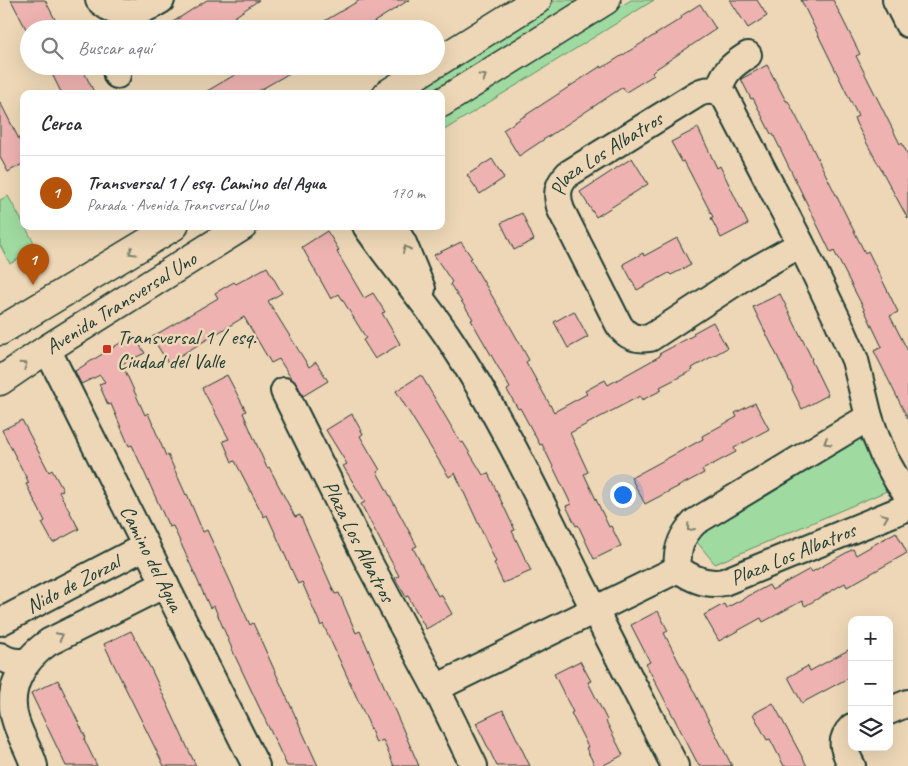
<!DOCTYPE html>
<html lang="es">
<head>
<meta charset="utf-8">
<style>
	:root { --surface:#fff; --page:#f2f2f3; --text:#2b2b33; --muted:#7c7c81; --line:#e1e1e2; --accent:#b45309 }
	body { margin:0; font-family:Caveat,sans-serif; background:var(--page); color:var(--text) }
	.controls { position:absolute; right:15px; bottom:15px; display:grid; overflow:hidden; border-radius:10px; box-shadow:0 5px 20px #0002 }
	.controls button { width:45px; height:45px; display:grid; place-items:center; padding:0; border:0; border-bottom:1px solid var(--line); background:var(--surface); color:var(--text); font:25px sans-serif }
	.you { position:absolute; left:622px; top:494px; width:18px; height:18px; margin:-12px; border:4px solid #fff; border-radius:50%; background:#1a73e8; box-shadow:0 0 0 8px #1a73e833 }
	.badge { display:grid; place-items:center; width:32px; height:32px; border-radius:50%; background:var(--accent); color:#fff; font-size:16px; font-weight:700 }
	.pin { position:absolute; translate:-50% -41px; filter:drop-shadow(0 1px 2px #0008) }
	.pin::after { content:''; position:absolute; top:26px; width:18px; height:15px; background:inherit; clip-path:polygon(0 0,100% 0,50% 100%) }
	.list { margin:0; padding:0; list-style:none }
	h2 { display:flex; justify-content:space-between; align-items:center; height:65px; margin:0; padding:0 20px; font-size:21px }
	h2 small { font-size:16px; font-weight:400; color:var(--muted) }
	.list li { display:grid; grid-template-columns:32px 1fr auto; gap:15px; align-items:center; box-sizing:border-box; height:75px; padding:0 20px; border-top:1px solid var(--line) }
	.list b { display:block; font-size:19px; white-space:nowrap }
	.list p { margin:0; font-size:16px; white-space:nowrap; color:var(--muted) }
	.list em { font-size:16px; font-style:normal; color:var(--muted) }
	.icon { flex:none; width:28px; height:28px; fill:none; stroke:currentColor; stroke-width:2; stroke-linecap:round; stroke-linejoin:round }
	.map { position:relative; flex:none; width:908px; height:766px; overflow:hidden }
	.search { position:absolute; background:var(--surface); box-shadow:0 5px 20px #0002; left:20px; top:20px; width:425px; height:55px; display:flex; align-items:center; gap:12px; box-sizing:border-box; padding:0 18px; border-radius:28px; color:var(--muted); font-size:19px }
	.panel { position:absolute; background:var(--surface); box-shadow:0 5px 20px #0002; left:20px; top:90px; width:425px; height:140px; border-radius:10px }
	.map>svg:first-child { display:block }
	.green { fill:#9fdba1; stroke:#5f8c6a }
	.building { fill:#eeb3b0; stroke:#1f3d34 }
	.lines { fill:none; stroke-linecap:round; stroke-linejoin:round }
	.street-casing { stroke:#1f3d34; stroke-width:30 }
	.secondary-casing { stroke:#1f3d34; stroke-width:31 }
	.street { stroke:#edd7b6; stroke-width:26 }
	.secondary { stroke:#edd7b6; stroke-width:28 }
	.oneway { stroke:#7c826e }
	.poi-dot { fill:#c8321e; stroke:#edd7b6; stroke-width:2 }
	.labels { text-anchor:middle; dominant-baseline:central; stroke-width:5; stroke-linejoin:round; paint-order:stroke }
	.street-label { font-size:21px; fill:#1f3d34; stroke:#edd7b6 }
	.poi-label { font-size:21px; fill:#1f3d34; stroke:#edd7b6; text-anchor:start }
</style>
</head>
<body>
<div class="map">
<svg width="908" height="766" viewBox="0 0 908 766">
	<rect width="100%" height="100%" fill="#edd7b6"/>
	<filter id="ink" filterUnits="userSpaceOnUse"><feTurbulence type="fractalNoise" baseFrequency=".02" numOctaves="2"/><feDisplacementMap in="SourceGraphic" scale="10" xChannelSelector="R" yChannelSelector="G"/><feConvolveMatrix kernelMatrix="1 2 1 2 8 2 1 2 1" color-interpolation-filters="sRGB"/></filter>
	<g filter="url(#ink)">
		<g class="green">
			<path d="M557,0h22l-150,94h-23z"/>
			<path d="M631,0h23l-213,132v-14z"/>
			<path d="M8,196l29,52 -27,16 -10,-19v-45z"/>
			<path d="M858,435l31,55 -174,74 -18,-22 9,-16z"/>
		</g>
		<g class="building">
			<path d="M11,0h34l15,29h-34z"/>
			<path d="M207,0h52l-42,29h-55z"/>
			<path d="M360,0h49l-46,29h-52z"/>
			<path d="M730,0h27l10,16 -19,12z"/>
			<path d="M801,0h32l27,54 -4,2 44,88 2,-1 6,12v64l-51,-94 -3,-7 4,-2z"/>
			<path d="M700,4l16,25 -60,40 -4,4 2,2 -28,17 -3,-5 -104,69 -16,-26 98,-64 1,2 80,-50 -1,-2z"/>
			<path d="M767,65l19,36h2l22,42 55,110 3,-2 30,61 -8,4 18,35v68l-34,-68 8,-4 -20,-42 -28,-54 -3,2 -58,-119h-2l-18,-36 -2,1 -10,-20z"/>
			<path d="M66,66h15l14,28h-33l-10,-20z"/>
			<path d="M250,66h52l-49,28h-51z"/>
			<path d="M0,102l24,47v14l-16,9 -8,-15z"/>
			<path d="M698,128l19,40 3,-2 28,58 -27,14 -10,-20 2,-1 -29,-56 -2,1 -11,-20z"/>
			<path d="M632,158l16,26 -52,33 -16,-25z"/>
			<path d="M492,159l12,19 -24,16 -13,-19z"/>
			<path d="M522,213l12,27 -20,10 -13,-27z"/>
			<path d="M327,231l12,19 -2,2 27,46 9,-5 12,19 -3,1 18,31 -25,15 -12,-19 3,-2 -27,-44 -8,5 -29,-52z"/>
			<path d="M677,238l14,27 -20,10 -2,-2 -32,17 -14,-26 20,-11 1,3z"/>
			<path d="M461,242l11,16 -2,1 40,67 19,34 -3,2 28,50 33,-18 -2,-3 20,-11 3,5 52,-29 -1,-2 35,-19 -1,-2 20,-11 14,26 -35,20 1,2 -33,17 2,3 -20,10 -2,-4 -70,37 18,39 -4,2 25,53 2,-1 10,20 -27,13 -16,-34 -2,1 -10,-20 5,-2 -29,-60 -2,1 -20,-37 -2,1 -11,-19 3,-2 -39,-68 2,-1 -23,-35 2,-2 -18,-27z"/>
			<path d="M267,267l15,26 -14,8 41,66 7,-5 12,19 -25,15 -6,-12 -6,-6 -12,-19 -8,4 -27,-46 -76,46 -16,-26 66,-39 -3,-5 19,-11 2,2z"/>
			<path d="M780,294l32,65 -1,1 17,35 -26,14 -10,-20 1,-1 -40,-81z"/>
			<path d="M574,311l14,26 -20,11 -14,-26z"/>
			<path d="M133,335l12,18 -23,11 23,51 3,-2 18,43 2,-1 18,40 1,-1 16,38 4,-2 43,95 3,-2 65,143h-31l-52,-110 -21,-50 -4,2 -37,-82 -4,1 -37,-82 -3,1 -18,-42 -3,1 -9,-21 6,-2 -5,-7 -19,9 -6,-13z"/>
			<path d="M227,375l19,36 -3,2 24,55 2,-1 26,50 5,-2 35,79 4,-1 17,40 4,-2 59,135h-25l-11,-26 -7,3 -8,-21 -45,-98 -2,2 -19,-44 -4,2 -31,-69 -3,2 -29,-56 -3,1 -9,-21 6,-2 -27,-51z"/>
			<path d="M421,375l40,68 2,-1 20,33 5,-2 27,57 -3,1 19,40 -28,12 -9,-20 2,-1 -41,-89 -6,4 -53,-86z"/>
			<path d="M755,403l14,26 -35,19 2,4 -34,18 2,3 -59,31 -14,-26 72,-39 -1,-3 35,-19 -2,-4z"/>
			<path d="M352,414l11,20 -3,2 20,34 -3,2 40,74 -4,2 25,48 3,-2 11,20 -26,15 -18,-33 -2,1 -11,-19 4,-2 -38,-72 4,-2 -22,-36 4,-2 -21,-34z"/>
			<path d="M22,420l27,52 3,-2 11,20 -4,2 20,37 -26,14 -11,-20 3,-2 -19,-37 3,-1 -27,-53z"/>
			<path d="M896,532l11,21 -60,34 -2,-4 -40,23 -3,-5 -39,21 -2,-4 -42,23 -15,-26 20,-11 2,4 43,-23 3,5 38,-21 2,3 41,-23 3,6z"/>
			<path d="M658,611l10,20 -4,2 68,133h-33l-53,-102 4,-2 -19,-37z"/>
			<path d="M131,631l21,40 44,95h-32l-50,-101 -10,-21z"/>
			<path d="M852,648v28l-50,27 -14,-26 20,-11 2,5z"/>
			<path d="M580,661l11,20 -3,1 19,38 -1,1 17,34 -21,11h-7l-9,-18 2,-1 -17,-34 2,-1 -19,-38z"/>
			<path d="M58,680l28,58 -2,1 13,27h-31l-35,-73z"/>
			<path d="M773,703l34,63h-23l-14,-27 -3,1 -14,-26z"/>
			<path d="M503,710l27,56h-33l-21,-43z"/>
		</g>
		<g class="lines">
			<defs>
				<g id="street">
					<path d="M99,0c21,20 40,14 62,0"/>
					<path d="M896,0l12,24"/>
					<path d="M115,66l2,9"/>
					<path d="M719,92c3,-19 13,-27 29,-37"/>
					<path d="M366,226c27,40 59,75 85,115 50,76 89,159 129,240 31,62 63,123 95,185"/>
					<path d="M393,226l10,17 19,46"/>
					<path id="s1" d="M801,244l-50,28 -101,66c-14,2 -23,-1 -31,-13l-58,-115c-5,-15 -4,-25 7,-36l129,-80c9,-5 18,-4 27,1l77,149 37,77 17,39 14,57 7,20 8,20 14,25 10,14"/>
					<path id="s2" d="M47,349l209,417"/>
					<path id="s3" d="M284,391l84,170 68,127 38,78"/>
					<path id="s4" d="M869,417l-174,105c-14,14 -19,28 -17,47 14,10 29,17 46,13l184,-75"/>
					<path id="s5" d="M0,622l146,-76"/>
					<path d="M0,656c8,6 16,6 26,6"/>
					<path d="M436,688l242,-119"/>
					<path d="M889,711l19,-8"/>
					<path d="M852,727c-14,14 -8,23 0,39"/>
					<path d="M34,766c-4,-15 -13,-28 -18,-44 -11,-33 7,-62 33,-80l116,-58"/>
				</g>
				<g id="secondary">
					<path d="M436,63l101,-63"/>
					<path d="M387,94l44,-28"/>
					<path d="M441,103l165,-103"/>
					<path d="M0,331l174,-105"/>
					<path id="s6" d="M0,381l47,-32 196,-123"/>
				</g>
			</defs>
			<use href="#street" class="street-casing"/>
			<use href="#secondary" class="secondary-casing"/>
			<use href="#street" class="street"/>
			<use href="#secondary" class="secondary"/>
		</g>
		<defs><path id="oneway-chevron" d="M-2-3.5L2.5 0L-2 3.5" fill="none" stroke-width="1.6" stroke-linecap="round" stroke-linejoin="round" transform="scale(1.25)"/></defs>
		<g class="oneway">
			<use href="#oneway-chevron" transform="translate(483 77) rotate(-32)"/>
			<use href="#oneway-chevron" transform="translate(406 249) rotate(-114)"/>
			<use href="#oneway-chevron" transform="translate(132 252) rotate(148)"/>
			<use href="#oneway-chevron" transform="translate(24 365) rotate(-34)"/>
			<use href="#oneway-chevron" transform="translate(827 442) rotate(149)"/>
			<use href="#oneway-chevron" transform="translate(885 517) rotate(-22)"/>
			<use href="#oneway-chevron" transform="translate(690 528) rotate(131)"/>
			<use href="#oneway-chevron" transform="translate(60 636) rotate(-27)"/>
		</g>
	</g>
	<rect class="poi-dot" x="102" y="344" width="10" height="10" rx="2.5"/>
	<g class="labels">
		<g class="street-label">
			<text stroke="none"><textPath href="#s1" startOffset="424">Plaza Los Albatros</textPath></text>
			<text stroke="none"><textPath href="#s6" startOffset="144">Avenida Transversal Uno</textPath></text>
			<text stroke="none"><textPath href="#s3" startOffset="168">Plaza Los Albatros</textPath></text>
			<text stroke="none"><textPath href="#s4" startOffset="379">Plaza Los Albatros</textPath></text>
			<text stroke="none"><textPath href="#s2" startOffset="234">Camino del Agua</textPath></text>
			<text stroke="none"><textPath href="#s5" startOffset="82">Nido de Zorzal</textPath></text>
		</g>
		<g class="poi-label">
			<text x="117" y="337">Transversal 1 / esq.<tspan x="117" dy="24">Ciudad del Valle</tspan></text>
		</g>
	</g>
</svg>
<div class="controls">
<button>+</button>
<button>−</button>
<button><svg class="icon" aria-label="layers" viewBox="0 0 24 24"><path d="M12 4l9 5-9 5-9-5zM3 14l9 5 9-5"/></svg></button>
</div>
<div class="you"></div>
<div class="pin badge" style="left:33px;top:285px">1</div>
<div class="search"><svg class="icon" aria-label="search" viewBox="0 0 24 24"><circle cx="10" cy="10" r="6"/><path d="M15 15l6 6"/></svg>Buscar aquí</div>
<section class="panel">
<h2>Cerca<small></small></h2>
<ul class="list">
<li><span class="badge">1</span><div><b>Transversal 1 / esq. Camino del Agua</b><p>Parada · Avenida Transversal Uno</p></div><em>170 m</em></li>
</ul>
</section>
</div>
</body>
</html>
